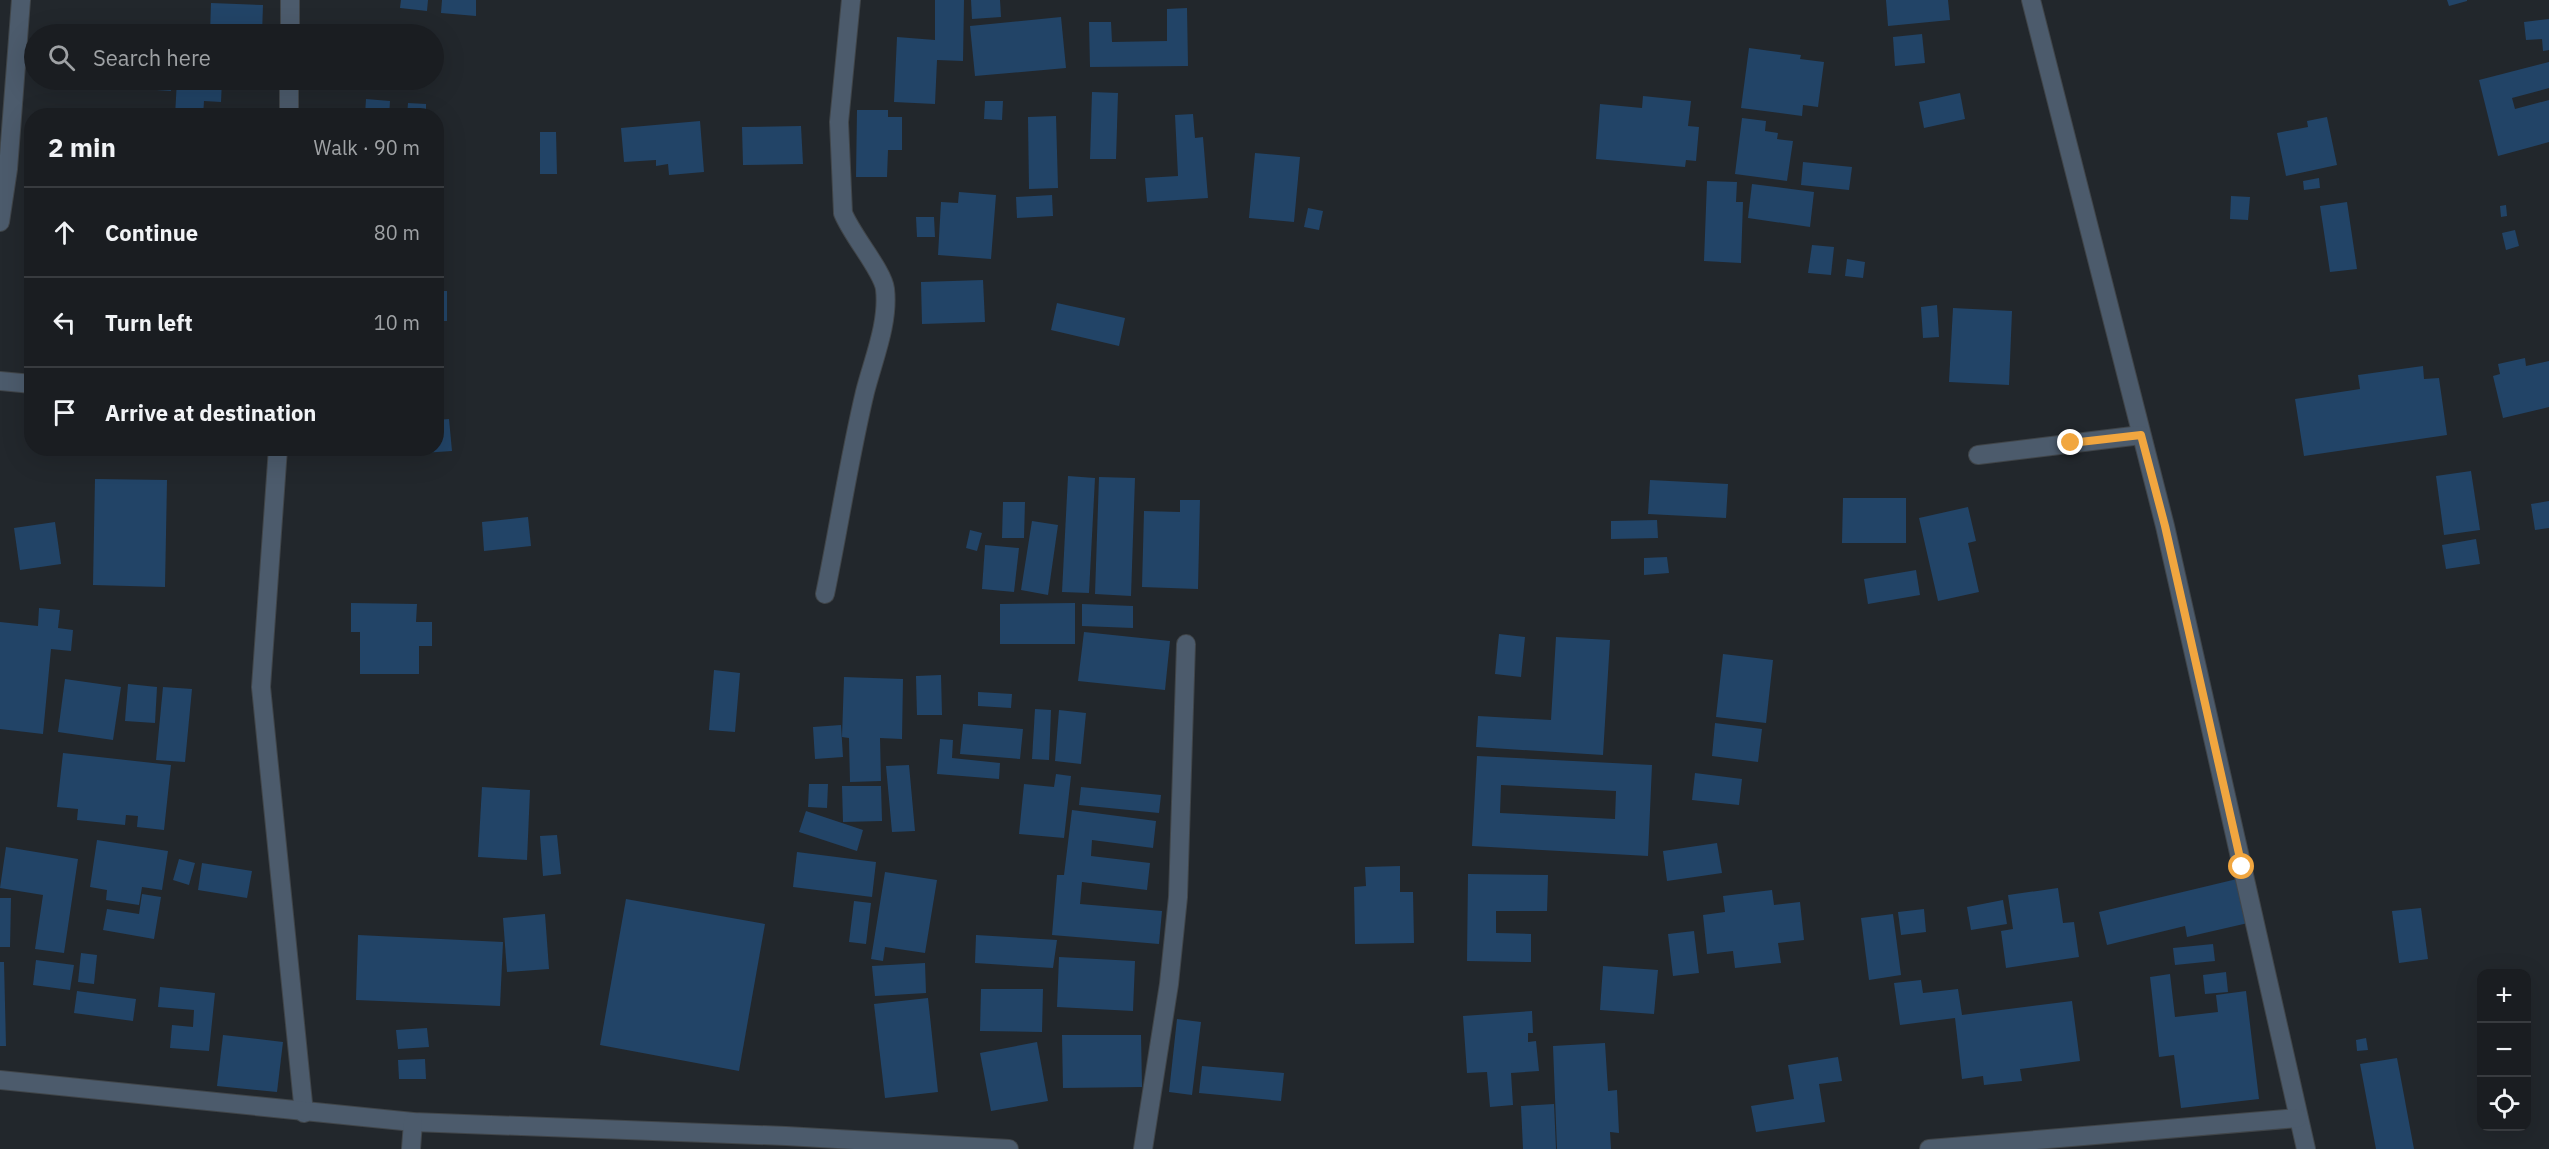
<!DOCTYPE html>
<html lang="en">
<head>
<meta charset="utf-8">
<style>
	:root { --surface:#1a1d21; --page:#272a2e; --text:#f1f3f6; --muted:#9fa2a5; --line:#383b3f }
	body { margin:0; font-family:"IBM Plex Sans",sans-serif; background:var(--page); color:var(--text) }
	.controls { position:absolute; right:18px; bottom:18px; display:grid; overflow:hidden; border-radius:12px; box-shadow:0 6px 24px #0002 }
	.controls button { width:54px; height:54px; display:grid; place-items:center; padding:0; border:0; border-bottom:2px solid var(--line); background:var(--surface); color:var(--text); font:30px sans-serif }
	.stop { position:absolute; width:18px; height:18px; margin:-14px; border:4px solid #f1a63f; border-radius:50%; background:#fff }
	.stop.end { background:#f1a63f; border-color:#fff; box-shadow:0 2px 6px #0008 }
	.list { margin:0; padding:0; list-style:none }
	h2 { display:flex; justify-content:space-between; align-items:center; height:78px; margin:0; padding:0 24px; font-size:26px }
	h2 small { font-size:20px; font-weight:400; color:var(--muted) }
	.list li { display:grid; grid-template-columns:39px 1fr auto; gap:18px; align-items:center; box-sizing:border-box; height:90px; padding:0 24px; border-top:2px solid var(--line) }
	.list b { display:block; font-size:22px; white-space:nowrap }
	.list em { font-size:20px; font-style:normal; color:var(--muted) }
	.icon { flex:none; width:33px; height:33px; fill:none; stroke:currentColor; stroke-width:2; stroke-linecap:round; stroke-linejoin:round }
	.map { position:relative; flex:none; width:2549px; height:1149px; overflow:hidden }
	.search { position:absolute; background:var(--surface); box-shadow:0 6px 24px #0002; left:24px; top:24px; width:420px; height:66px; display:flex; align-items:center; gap:15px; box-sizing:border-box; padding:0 21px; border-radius:33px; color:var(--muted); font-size:22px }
	.panel { position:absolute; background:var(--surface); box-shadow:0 6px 24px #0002; left:24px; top:108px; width:420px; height:348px; border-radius:24px }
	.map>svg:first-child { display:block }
	.building { fill:#224467; fill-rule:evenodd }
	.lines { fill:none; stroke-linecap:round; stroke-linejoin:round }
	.street-casing { stroke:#404549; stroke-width:20 }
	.street { stroke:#4c5b6c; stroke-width:18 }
	.route { stroke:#f1a63f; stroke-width:8 }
</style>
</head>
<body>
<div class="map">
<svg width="2549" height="1149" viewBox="0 0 2549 1149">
	<rect width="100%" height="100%" fill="#22272c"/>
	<g class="building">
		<path d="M401,0h27l-1,11 -27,-3z"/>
		<path d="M442,0h34v16l-35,-3z"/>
		<path d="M935,0h29l-1,61 -26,-1 -2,44 -41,-2 3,-65 38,3z"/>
		<path d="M971,0h29l1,17 -29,2z"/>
		<path d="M1886,0h62l2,20 -62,6z"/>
		<path d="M2447,0h20v1l-18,5z"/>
		<path d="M211,3l52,2 -1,29h-52z"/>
		<path d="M1187,8l1,58 -98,1 -1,-45h22l1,20 55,-1v-32z"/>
		<path d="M1061,17l5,51 -91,8 -5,-50z"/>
		<path d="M2549,19v31l-6,1 -1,-12 -16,1 -2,-18z"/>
		<path d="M1922,34l3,29 -30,3 -2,-29z"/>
		<path d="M1749,48l52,7 -1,4 24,3 -6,45 -15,-2 -1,11 -61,-8z"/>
		<path d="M2549,62v26l-37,10 3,11 34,-9v42l-51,14 -19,-76z"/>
		<path d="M113,80h59l-1,11 -59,-4z"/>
		<path d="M177,80h45l-1,22 -17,-1 -1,15h-28z"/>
		<path d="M1092,92l26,1 -2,66h-26z"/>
		<path d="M1960,93l5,26 -41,9 -5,-26z"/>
		<path d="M1643,96l48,5 -3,25 11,1 -3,34 -10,-1 -1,7 -89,-8 4,-55 42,4z"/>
		<path d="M366,99l24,2 -1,15h-24z"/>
		<path d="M985,101h18l-1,19 -18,-1z"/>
		<path d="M408,103l18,1v12h-19z"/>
		<path d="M857,110h31v7h14v33h-14l-1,27h-31z"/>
		<path d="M1193,114l2,24 8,-1 5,61 -61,4 -2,-24 33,-2 -3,-61z"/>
		<path d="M1056,116l2,72 -29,1 -1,-72z"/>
		<path d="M2327,117l10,48 -51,11 -9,-43 31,-6 -1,-6z"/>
		<path d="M1742,118l24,3 -1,10 13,2 -1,6 16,2 -6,40 -52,-7z"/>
		<path d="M700,121l4,51 -35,3 -1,-11 -12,2v-6l-32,2 -3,-34z"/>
		<path d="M801,126l2,38 -60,1 -1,-38z"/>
		<path d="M540,132h16l1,42h-17z"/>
		<path d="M1255,153l45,4 -6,65 -45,-4z"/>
		<path d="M1803,162l49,5 -3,23 -48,-5z"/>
		<path d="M2319,178l1,10 -16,2 -1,-9z"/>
		<path d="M1707,181l30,1 -1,20h7l-2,61 -37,-2z"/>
		<path d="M1752,184l62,8 -4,35 -62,-9z"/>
		<path d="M959,192l37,3 -5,64 -53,-4 3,-53 17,1z"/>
		<path d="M1052,195l1,21 -36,2 -1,-21z"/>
		<path d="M2231,196l19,1 -2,23 -18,-1z"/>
		<path d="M2347,202l10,67 -27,3 -10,-66z"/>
		<path d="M2506,205l1,11 -6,1 -1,-11z"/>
		<path d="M29,207l3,1v31l-8,-1z"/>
		<path d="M1308,208l15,3 -4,19 -15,-3z"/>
		<path d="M916,217h18l1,20h-18z"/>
		<path d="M2515,230l4,16 -13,4 -4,-17z"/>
		<path d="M1812,245l22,2 -3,28 -23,-2z"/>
		<path d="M1847,259l18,3 -2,16 -18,-2z"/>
		<path d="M983,280l2,42 -63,2 -1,-42z"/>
		<rect x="436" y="291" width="11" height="30"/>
		<path d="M1057,303l68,15 -6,28 -68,-16z"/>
		<path d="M1937,305l2,32 -16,1 -2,-31z"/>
		<path d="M1953,308l59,3 -3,74 -60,-3z"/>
		<path d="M28,310l4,1v26h-8z"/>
		<path d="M2525,358l1,8 23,-5v46l-46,11 -10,-42 7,-2 -2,-10z"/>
		<path d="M2423,366l1,13 15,-1 8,57 -143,21 -9,-57 65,-10 -2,-14z"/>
		<path d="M449,419l3,32 -59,4v-7h43v-28z"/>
		<path d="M2471,471l9,59 -36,5 -8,-59z"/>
		<path d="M1068,476l27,2 -6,115 -27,-1z"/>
		<path d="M1099,477l36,1 -4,118 -36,-2z"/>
		<path d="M95,479l72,1 -2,107 -72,-2z"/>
		<path d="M1650,480l78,4 -2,34 -78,-4z"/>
		<path d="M1843,498h63v45h-64z"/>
		<path d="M1180,500h20l-2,89 -56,-2 2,-76 36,1z"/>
		<path d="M2549,501v27l-14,2 -4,-26z"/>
		<path d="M1003,502h22l-1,36h-22z"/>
		<path d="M1968,507l8,34 -8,2 11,49 -41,9 -19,-83z"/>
		<path d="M528,517l3,29 -47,5 -2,-29z"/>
		<path d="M1657,520l1,18 -47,1v-18z"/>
		<path d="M1032,521l26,4 -10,70 -27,-5z"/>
		<path d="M55,522l6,42 -41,6 -6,-42z"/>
		<path d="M970,530l12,3 -5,18 -11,-3z"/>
		<path d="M2476,539l4,25 -34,5 -4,-24z"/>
		<path d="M985,545l34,3 -5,44 -32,-3z"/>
		<path d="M1667,557l2,16 -25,2v-17z"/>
		<path d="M1916,570l4,25 -52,9 -4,-25z"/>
		<path d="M351,603l66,1 -1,18h16v24h-13v28h-59v-42h-9z"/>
		<path d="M1075,603v41h-75v-40z"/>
		<path d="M1082,604l51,2v22l-51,-2z"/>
		<path d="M39,608l21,2 -2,18 15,2 -2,21 -20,-2 -8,85 -43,-5v-107l38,4z"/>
		<path d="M1084,632l86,9 -5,49 -87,-9z"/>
		<path d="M1499,634l26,3 -4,40 -26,-3z"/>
		<path d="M1556,637l54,3 -7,115 -127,-8 2,-31 73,4z"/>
		<path d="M1723,654l50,6 -7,63 -50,-6z"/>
		<path d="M714,670l26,3 -5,59 -26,-2z"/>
		<path d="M941,675l1,40h-25l-1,-39z"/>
		<path d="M844,677l59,2 -1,60 -22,-1 1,43 -31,1 -1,-44 -7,-1z"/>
		<path d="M65,679l56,8 -8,53 -55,-8z"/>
		<path d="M128,684l29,3 -2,36 -30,-2z"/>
		<path d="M163,687l29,2 -7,73 -29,-2z"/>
		<path d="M978,692l34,2 -1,14 -33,-2z"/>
		<path d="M1035,709l16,1 -2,50 -17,-1z"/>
		<path d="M1059,710l27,3 -5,51 -26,-3z"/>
		<path d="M1715,723l47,6 -4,33 -46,-6z"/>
		<path d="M963,724l60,5 -3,30 -60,-5z"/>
		<path d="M841,725l2,32 -28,2 -2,-32z"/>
		<path d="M940,739l13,1 -1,18 48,5 -1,16 -62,-5z"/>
		<path d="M63,753l108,12 -7,65 -27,-3 1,-11 -12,-1 -1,10 -48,-5 1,-11 -21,-2z"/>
		<path d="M1477,756l175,9 -4,91 -176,-10zM1501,785l115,6 -1,28 -115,-6z"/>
		<path d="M909,765l6,66 -23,1 -6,-66z"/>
		<path d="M1695,773l47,6 -3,26 -47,-5z"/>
		<path d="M1056,774l15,2 -7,62 -45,-4 5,-50 30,3z"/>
		<path d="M809,784h19l-1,24 -19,-1z"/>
		<path d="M842,786h39l1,35 -39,1z"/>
		<path d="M482,787l48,3 -3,70 -49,-3z"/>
		<path d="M1081,787l80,8 -2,18 -80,-8z"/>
		<path d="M1072,810l84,11 -3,27 -61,-8 -1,16 59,7 -3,27 -65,-8 -2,22 82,7 -3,33 -107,-9 5,-60h7z"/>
		<path d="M806,811l57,19 -6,21 -58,-19z"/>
		<path d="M557,835l4,39 -18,2 -3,-40z"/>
		<path d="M97,840l71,11 -6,39 -20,-3 -3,18 -33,-5 1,-10 -17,-3z"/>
		<path d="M1717,843l5,30 -55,8 -4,-30z"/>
		<path d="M6,847l72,12 -14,94 -29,-4 8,-54 -43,-7z"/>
		<path d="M797,852l79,10 -4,35 -79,-10z"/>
		<path d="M179,859l16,4 -6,22 -16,-5z"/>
		<path d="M202,863l50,8 -5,27 -49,-8z"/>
		<path d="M1400,866v26h13l1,51 -59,1 -1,-57 12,-1 -1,-19z"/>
		<path d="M885,872l52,8 -12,73 -40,-6 -2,14 -12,-2z"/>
		<path d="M1468,874l80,1 -1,36h-51v22l35,1v28l-64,-1z"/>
		<path d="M2237,879l11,44 -61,14 -2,-11 -78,19 -8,-33z"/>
		<path d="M2058,888l5,35 11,-1 5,35 -73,11 -5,-37 12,-2 -5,-34z"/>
		<path d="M1772,890l2,15 26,-3 4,38 -26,3 3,20 -46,5 -2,-17 -26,3 -4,-39 22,-3 -2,-16z"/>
		<path d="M142,894l19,3 -7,42 -51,-9 4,-21 32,5z"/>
		<path d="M0,898h11l-1,49h-10z"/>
		<path d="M626,899l139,25 -26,147 -139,-26z"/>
		<path d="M2003,900l4,24 -36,6 -4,-23z"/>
		<path d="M854,901l17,2 -5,41 -17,-2z"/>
		<path d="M2421,908l7,51 -29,4 -7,-52z"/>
		<path d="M1924,909l2,23 -25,3 -3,-23z"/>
		<path d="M545,914l4,55 -42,3 -4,-54z"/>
		<path d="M1893,914l8,61 -32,5 -8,-62z"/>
		<path d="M1694,931l5,42 -26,3 -5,-42z"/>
		<path d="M358,935l145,7 -3,64 -144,-6z"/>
		<path d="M976,935l81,5 -4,28 -78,-5z"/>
		<path d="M2213,944l2,17 -40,4 -2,-17z"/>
		<path d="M81,953l16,2 -3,29 -16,-2z"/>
		<path d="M1059,957l76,4 -2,50 -76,-4z"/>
		<path d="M36,960l38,5 -4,25 -37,-5z"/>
		<path d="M0,962h4l2,84h-6z"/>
		<path d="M925,963l1,30 -51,3 -3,-30z"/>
		<path d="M1603,966l55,4 -4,44 -54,-4z"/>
		<path d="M2226,972l2,20 -23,2 -2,-19z"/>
		<path d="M2170,974l5,43 43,-5 -2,-17 30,-4 13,108 -78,9 -7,-53 -15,2 -9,-80z"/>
		<path d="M1921,980l2,13 35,-4 4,26 110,-14 8,60 -60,8 2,12 -38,4 -1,-9 -21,3 -7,-61 -55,7 -6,-42z"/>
		<path d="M160,987l55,6 -6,58 -39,-3 2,-23 21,2 1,-17 -36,-3z"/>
		<path d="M981,989h62l-1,43 -62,-1z"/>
		<path d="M77,991l59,8 -3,22 -59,-8z"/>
		<path d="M928,998l10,94 -53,6 -11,-94z"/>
		<path d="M1532,1011l1,22h-5v9l8,-1 3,30 -28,2 2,32 -23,2 -3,-35 -20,1 -4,-57z"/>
		<path d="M1177,1019l24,3 -9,73 -23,-3z"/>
		<path d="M427,1028l2,19 -31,2 -2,-19z"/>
		<path d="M223,1035l60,7 -6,50 -60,-6z"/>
		<path d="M1062,1035h79l1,52 -79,1z"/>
		<path d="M2366,1038l2,12 -11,1 -1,-11z"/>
		<path d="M1037,1042l11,59 -57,10 -11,-58z"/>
		<path d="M1605,1043l3,48 9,-1 2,43 -9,-1 1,17h-54l-4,-103z"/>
		<path d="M1838,1057l4,24 -23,3 6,38 -69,10 -5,-26 43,-7 -6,-34z"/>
		<path d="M2397,1058l17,91h-38l-16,-85z"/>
		<path d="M425,1059l1,20h-27l-1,-19z"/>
		<path d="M1202,1066l82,7 -3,28 -82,-8z"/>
		<path d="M1554,1104l2,45h-33l-2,-43z"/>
	</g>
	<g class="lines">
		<defs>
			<g id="street">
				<path d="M2031,0l134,526 141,623"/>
				<path d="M290,34v-34"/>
				<path d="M289,116v-36"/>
				<path d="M0,222l8,-53 13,-169"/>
				<path d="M0,381l32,3"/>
				<path d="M278,448l-17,239 43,426"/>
				<path d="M1978,455l163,-20"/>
				<path d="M825,594c14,-67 24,-135 40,-202 8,-32 24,-69 20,-103 -2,-18 -33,-53 -42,-76l-4,-91 12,-122"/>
				<path d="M0,1080l413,42 373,14 223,13"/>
				<path d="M411,1149l2,-27"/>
				<path d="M1143,1149l26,-165 9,-87 8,-253"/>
				<path d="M1929,1149l369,-31"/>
			</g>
		</defs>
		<use href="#street" class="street-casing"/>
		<use href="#street" class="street"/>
	</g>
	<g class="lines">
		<path class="route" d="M2071,443l70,-8 24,91 77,341"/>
	</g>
</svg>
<div class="controls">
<button>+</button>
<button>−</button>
<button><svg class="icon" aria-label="locate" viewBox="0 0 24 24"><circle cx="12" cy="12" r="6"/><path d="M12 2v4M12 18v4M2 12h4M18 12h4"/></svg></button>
</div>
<div class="stop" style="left:2242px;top:867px"></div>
<div class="stop end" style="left:2071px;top:443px"></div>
<div class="search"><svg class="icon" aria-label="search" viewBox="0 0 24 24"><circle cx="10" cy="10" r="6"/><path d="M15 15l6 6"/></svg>Search here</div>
<section class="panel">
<h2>2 min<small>Walk · 90 m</small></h2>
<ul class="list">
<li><svg class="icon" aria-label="ahead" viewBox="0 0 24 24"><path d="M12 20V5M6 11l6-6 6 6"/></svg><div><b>Continue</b></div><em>80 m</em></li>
<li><svg class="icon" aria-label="left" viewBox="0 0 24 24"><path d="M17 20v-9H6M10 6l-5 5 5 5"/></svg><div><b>Turn left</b></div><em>10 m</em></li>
<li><svg class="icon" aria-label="arrive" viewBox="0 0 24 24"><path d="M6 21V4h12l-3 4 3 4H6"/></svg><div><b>Arrive at destination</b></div></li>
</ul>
</section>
</div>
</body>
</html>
